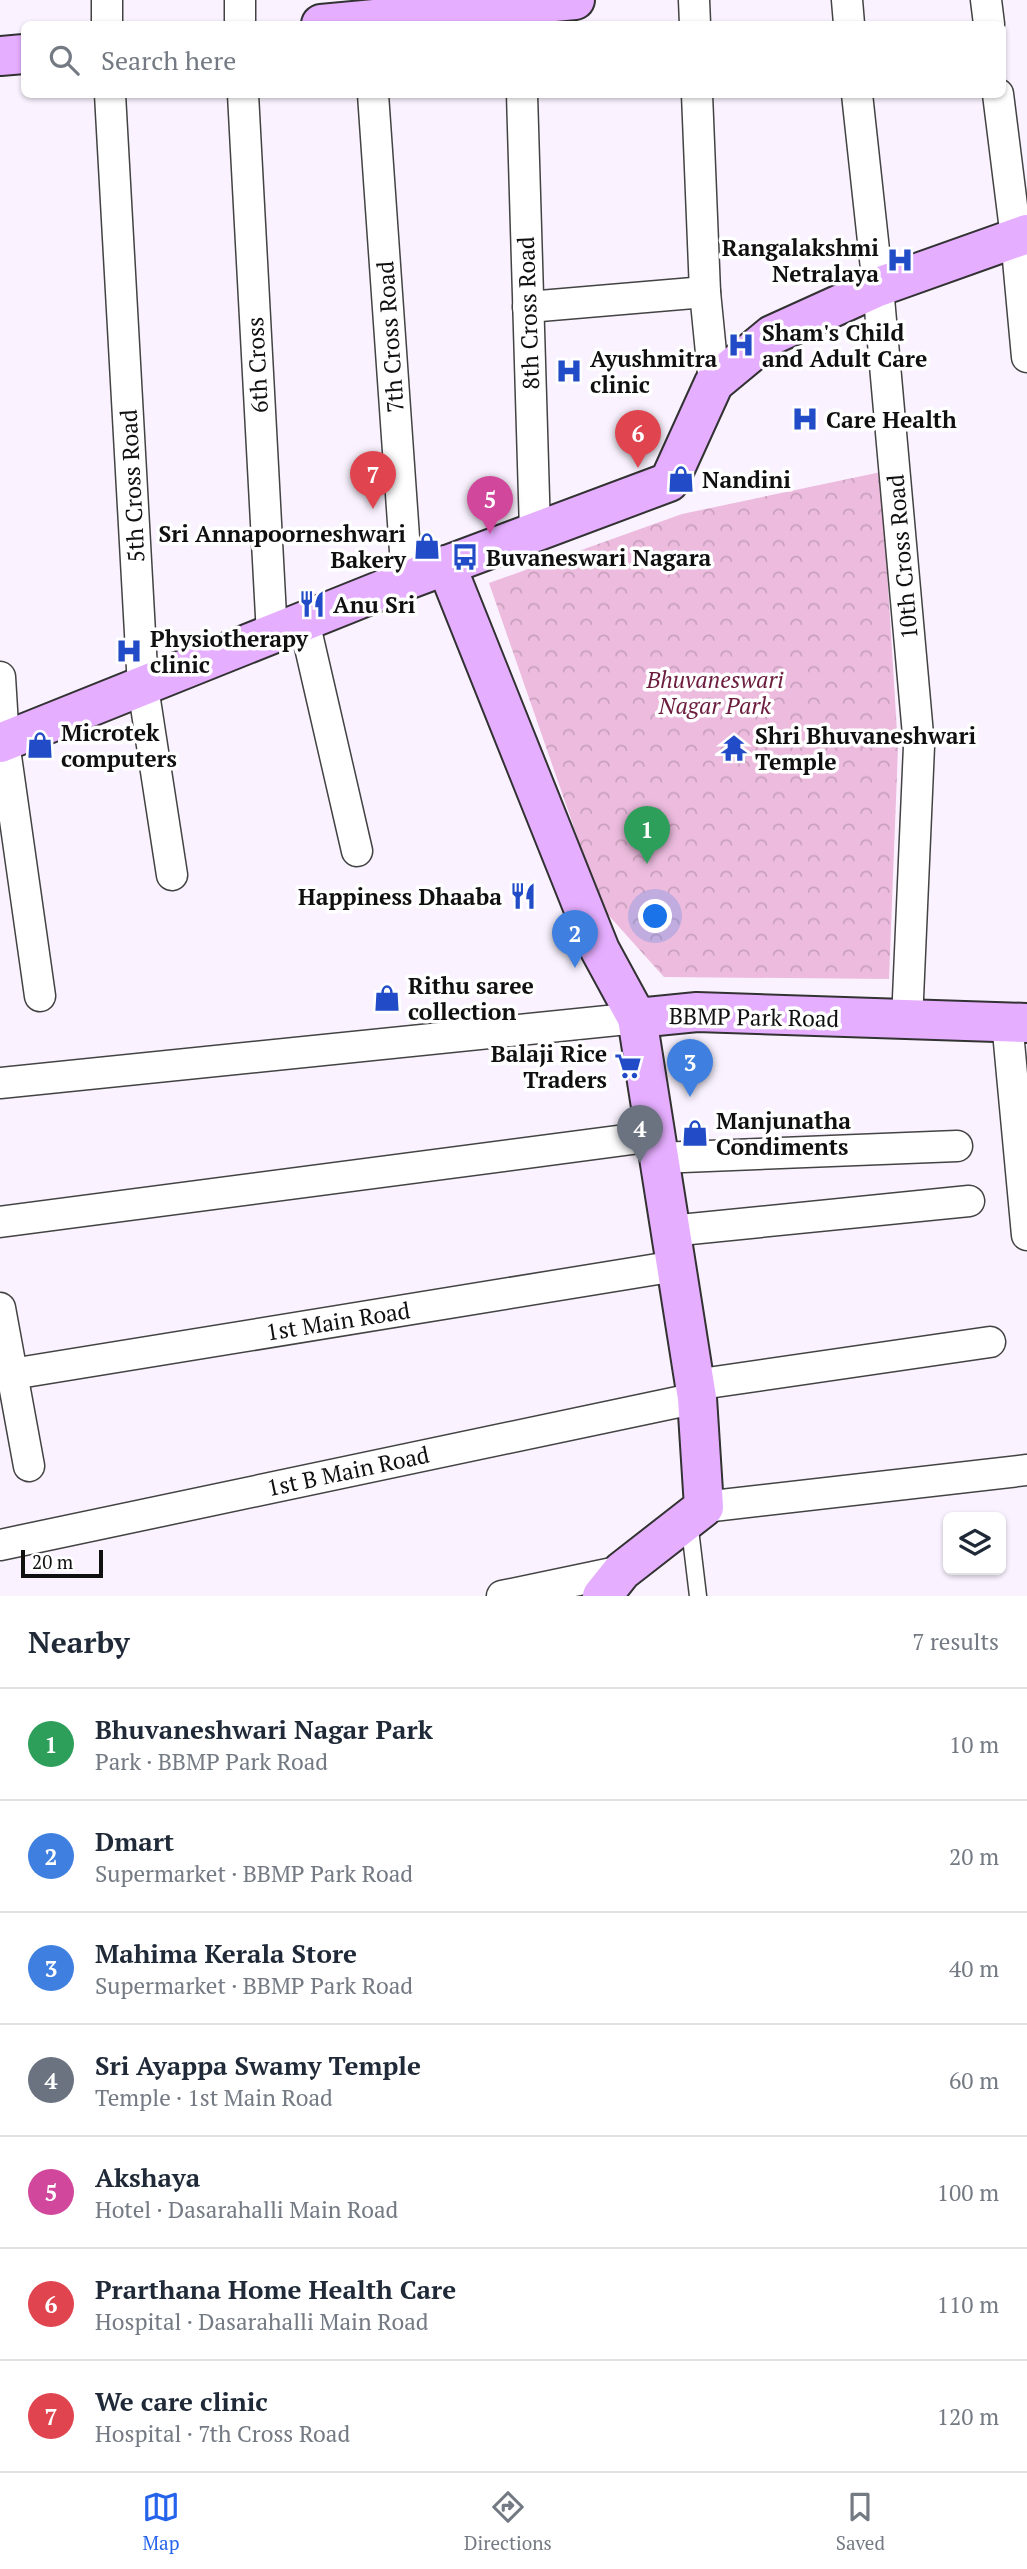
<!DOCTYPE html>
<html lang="en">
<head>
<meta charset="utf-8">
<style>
	:root { --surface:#fff; --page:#f6f6f7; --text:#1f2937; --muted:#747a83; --line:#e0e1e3; --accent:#2563eb }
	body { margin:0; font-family:"PT Serif",serif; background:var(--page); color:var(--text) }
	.controls { position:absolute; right:21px; bottom:21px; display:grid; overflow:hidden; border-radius:10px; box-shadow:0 2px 5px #0004 }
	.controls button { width:63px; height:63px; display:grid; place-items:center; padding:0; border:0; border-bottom:2px solid var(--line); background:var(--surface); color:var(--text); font:35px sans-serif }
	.scale { position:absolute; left:21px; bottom:18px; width:82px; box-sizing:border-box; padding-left:7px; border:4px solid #101010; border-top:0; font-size:19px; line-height:24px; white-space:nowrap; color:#101010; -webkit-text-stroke:5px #fff; paint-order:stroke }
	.you { position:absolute; left:656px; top:917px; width:24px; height:24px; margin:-18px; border:5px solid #fff; border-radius:50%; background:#1a73e8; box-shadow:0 0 0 10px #1a73e833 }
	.badge { display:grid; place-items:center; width:46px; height:46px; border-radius:50%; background:var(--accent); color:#fff; font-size:23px; font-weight:700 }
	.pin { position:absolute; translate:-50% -58px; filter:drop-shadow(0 2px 4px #0008) }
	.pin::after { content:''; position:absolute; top:37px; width:24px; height:21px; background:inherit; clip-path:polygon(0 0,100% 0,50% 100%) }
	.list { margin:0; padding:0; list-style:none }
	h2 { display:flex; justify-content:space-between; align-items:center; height:91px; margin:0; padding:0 28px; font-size:30px }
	h2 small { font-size:23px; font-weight:400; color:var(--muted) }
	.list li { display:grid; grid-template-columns:46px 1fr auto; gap:21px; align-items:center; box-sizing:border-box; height:112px; padding:0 28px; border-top:2px solid var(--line) }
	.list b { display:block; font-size:26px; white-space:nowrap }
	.list p { margin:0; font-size:23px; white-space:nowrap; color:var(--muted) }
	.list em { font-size:23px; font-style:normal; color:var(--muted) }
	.icon { flex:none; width:38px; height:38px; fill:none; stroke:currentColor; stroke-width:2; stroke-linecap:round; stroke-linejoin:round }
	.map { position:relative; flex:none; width:1027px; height:1596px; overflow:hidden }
	.search { position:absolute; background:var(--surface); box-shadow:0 2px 5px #0004; left:21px; right:21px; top:21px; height:77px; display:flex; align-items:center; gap:18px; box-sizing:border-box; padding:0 24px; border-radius:10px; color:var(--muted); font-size:26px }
	.sheet { height:875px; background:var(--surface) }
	nav { display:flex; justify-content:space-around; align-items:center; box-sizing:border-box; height:98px; border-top:2px solid var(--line); background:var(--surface); font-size:19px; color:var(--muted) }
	nav a { display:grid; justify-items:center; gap:4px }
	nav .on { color:var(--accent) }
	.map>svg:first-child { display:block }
	.park { fill:url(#park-crowns) }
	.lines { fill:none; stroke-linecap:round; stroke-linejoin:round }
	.lane-casing { stroke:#434343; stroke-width:19 }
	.street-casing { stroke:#434343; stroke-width:33 }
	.secondary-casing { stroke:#323232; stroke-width:42 }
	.lane { stroke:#fff; stroke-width:16 }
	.street { stroke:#fff; stroke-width:30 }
	.secondary { stroke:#e6aeff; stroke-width:38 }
	.labels { text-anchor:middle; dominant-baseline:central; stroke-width:7; stroke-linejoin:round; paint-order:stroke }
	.poi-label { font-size:23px; font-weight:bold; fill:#101010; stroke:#fff; text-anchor:start }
	.street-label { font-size:23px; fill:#101010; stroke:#fff }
	.park-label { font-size:23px; font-style:italic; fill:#6c1d3d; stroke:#fff }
</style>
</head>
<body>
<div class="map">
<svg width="1027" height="1596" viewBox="0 0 1027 1596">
	<defs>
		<pattern id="park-crowns" width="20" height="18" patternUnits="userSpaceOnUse" patternTransform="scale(1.75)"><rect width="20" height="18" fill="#ecbbde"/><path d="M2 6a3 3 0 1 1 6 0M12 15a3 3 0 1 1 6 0" fill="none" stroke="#c9a0bd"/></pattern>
	</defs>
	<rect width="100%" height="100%" fill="#faf3ff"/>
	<path class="park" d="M881,472l17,276 -9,231 -225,-2 -62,-69 -113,-325 193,-69z"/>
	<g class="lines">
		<defs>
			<path id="lane" d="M689,1521l9,75"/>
			<g id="street">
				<path d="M107,0v24"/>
				<path d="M240,0v24"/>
				<path d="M694,0l1,24"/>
				<path d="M847,0l2,24"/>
				<path d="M986,0l3,24"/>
				<path d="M110,94l33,593 29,188"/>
				<path d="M243,94l29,541"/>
				<path d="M373,94l34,486"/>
				<path d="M522,94l13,437"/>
				<path d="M697,94l8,198 9,91"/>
				<path d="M857,94l21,193 41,459 -12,275"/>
				<path d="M998,94l18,144 11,119"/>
				<path d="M528,307l177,-15"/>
				<path d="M304,621l53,230"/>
				<path d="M0,677l4,65 36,254"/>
				<path d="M1007,1021l20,214"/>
				<path d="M0,1083l637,-65"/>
				<path d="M658,1158l299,-12"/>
				<path d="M0,1222l655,-86"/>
				<path d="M670,1231l299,-30"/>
				<path d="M0,1308l29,158"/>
				<path d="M0,1376l676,-110"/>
				<path d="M694,1385l296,-43"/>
				<path d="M704,1507l323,-37"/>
				<path d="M0,1545l697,-147"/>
				<path d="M502,1596l120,-25"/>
			</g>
			<g id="secondary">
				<path d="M321,24l254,-24"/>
				<path d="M0,56l24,-2"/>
				<path d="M446,565l154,385 37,68 60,-6 330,11"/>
				<path d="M0,743l407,-163 262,-98 45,-99 58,-48 106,-48 149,-53"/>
				<path d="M602,1596l20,-25 82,-64 -7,-109 -60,-380"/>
			</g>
		</defs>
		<use href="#lane" class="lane-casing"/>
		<use href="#street" class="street-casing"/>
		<use href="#secondary" class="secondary-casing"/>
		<use href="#lane" class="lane"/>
		<use href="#street" class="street"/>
		<use href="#secondary" class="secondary"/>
	</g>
	<defs>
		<symbol id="hospital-bare" viewBox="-9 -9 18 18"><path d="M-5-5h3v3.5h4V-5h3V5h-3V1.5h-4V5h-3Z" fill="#224bc7" stroke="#fff" stroke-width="2.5" paint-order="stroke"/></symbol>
		<symbol id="shop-bare" viewBox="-9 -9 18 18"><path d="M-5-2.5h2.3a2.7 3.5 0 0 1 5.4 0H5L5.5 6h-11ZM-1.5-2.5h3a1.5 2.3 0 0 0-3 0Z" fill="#224bc7" stroke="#fff" stroke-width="2.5" paint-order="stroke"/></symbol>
		<symbol id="bus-bare" viewBox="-9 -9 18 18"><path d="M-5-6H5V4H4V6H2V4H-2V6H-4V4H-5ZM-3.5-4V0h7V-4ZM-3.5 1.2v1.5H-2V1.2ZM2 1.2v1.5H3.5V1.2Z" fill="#224bc7" stroke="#fff" stroke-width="2.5" paint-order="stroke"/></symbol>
		<symbol id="restaurant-bare" viewBox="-9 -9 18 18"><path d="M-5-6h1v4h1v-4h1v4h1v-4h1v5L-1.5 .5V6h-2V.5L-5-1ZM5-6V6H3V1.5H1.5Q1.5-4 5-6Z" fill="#224bc7" stroke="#fff" stroke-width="2.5" paint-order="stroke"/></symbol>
		<symbol id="temple-bare" viewBox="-9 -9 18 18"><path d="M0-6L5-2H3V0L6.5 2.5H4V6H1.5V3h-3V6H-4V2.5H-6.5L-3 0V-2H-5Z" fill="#224bc7" stroke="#fff" stroke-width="2.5" paint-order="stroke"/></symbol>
		<symbol id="supermarket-bare" viewBox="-9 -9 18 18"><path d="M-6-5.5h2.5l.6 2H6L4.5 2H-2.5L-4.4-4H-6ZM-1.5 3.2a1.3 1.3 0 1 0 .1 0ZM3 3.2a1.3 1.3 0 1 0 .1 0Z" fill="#224bc7" stroke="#fff" stroke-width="2.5" paint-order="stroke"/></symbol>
	</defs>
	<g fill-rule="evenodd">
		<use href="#hospital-bare" x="881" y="241" width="38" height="38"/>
		<use href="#hospital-bare" x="722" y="326" width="38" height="38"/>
		<use href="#hospital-bare" x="550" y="352" width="38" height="38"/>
		<use href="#hospital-bare" x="786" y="400" width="38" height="38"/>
		<use href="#shop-bare" x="662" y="460" width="38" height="38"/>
		<use href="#shop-bare" x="408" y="527" width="38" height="38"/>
		<use href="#bus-bare" x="446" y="538" width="38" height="38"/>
		<use href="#restaurant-bare" x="293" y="585" width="38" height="38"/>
		<use href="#hospital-bare" x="110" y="632" width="38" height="38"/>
		<use href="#shop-bare" x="21" y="726" width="38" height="38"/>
		<use href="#temple-bare" x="715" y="729" width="38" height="38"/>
		<use href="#restaurant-bare" x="504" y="877" width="38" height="38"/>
		<use href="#shop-bare" x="368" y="979" width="38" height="38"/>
		<use href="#supermarket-bare" x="609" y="1047" width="38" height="38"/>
		<use href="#shop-bare" x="676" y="1114" width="38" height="38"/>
	</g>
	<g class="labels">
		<g class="poi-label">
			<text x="879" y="247" text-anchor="end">Rangalakshmi<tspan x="879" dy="26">Netralaya</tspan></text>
			<text x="762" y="332">Sham's Child<tspan x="762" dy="26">and Adult Care</tspan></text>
			<text x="590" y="358">Ayushmitra<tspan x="590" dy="26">clinic</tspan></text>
			<text x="826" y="419">Care Health</text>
			<text x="702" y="479">Nandini</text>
			<text x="406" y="533" text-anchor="end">Sri Annapoorneshwari<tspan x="406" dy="26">Bakery</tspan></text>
			<text x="486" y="557">Buvaneswari Nagara</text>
			<text x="333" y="604">Anu Sri</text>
			<text x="150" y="638">Physiotherapy<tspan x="150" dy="26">clinic</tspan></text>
			<text x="61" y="732">Microtek<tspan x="61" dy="26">computers</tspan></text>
			<text x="755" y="735">Shri Bhuvaneshwari<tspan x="755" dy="26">Temple</tspan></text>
			<text x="502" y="896" text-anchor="end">Happiness Dhaaba</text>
			<text x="408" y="985">Rithu saree<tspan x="408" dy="26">collection</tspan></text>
			<text x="607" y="1053" text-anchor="end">Balaji Rice<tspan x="607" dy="26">Traders</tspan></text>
			<text x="716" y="1120">Manjunatha<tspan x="716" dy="26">Condiments</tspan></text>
		</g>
		<g class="street-label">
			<text transform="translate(528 313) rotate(-92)">8th Cross Road</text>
			<text transform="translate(390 337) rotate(-94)">7th Cross Road</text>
			<text transform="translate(257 365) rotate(-93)">6th Cross</text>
			<text transform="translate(132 486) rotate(-93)">5th Cross Road</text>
			<text transform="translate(902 557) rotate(-95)">10th Cross Road</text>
			<text transform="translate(754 1017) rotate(1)">BBMP Park Road</text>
			<text transform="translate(338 1321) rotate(-9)">1st Main Road</text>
			<text transform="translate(348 1471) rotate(-12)">1st B Main Road</text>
		</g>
		<g class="park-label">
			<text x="715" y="679">Bhuvaneswari<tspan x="715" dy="26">Nagar Park</tspan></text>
		</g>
	</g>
</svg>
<div class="controls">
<button><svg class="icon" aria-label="layers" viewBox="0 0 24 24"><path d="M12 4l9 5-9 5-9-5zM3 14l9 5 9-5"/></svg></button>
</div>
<div class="scale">20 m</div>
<div class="you"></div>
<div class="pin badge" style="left:647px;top:864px;background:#2e9e5b">1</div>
<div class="pin badge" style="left:575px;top:968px;background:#3f7fe0">2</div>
<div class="pin badge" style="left:690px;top:1097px;background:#3f7fe0">3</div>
<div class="pin badge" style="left:640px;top:1163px;background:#6b7280">4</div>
<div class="pin badge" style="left:490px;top:534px;background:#d1479c">5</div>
<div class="pin badge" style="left:638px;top:468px;background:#e0444e">6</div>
<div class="pin badge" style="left:373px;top:509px;background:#e0444e">7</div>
<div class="search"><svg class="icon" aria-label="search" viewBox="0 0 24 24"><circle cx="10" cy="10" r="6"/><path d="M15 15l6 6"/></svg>Search here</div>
</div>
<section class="sheet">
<h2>Nearby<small>7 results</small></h2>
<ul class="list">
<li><span class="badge" style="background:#2e9e5b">1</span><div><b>Bhuvaneshwari Nagar Park</b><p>Park · BBMP Park Road</p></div><em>10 m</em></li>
<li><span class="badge" style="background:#3f7fe0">2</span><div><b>Dmart</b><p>Supermarket · BBMP Park Road</p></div><em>20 m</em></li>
<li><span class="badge" style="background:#3f7fe0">3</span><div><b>Mahima Kerala Store</b><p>Supermarket · BBMP Park Road</p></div><em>40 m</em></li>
<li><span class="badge" style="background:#6b7280">4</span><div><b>Sri Ayappa Swamy Temple</b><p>Temple · 1st Main Road</p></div><em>60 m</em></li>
<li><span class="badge" style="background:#d1479c">5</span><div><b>Akshaya</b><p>Hotel · Dasarahalli Main Road</p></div><em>100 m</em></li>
<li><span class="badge" style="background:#e0444e">6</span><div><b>Prarthana Home Health Care</b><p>Hospital · Dasarahalli Main Road</p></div><em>110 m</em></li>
<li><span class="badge" style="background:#e0444e">7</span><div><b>We care clinic</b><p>Hospital · 7th Cross Road</p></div><em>120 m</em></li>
</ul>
</section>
<nav>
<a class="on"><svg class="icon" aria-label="map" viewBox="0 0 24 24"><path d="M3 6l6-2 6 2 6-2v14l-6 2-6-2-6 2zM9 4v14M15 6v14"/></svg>Map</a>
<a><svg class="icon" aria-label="directions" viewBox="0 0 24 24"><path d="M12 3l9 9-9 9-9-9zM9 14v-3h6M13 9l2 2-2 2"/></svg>Directions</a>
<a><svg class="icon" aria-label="saved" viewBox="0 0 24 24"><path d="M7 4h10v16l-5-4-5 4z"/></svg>Saved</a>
</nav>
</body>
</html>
